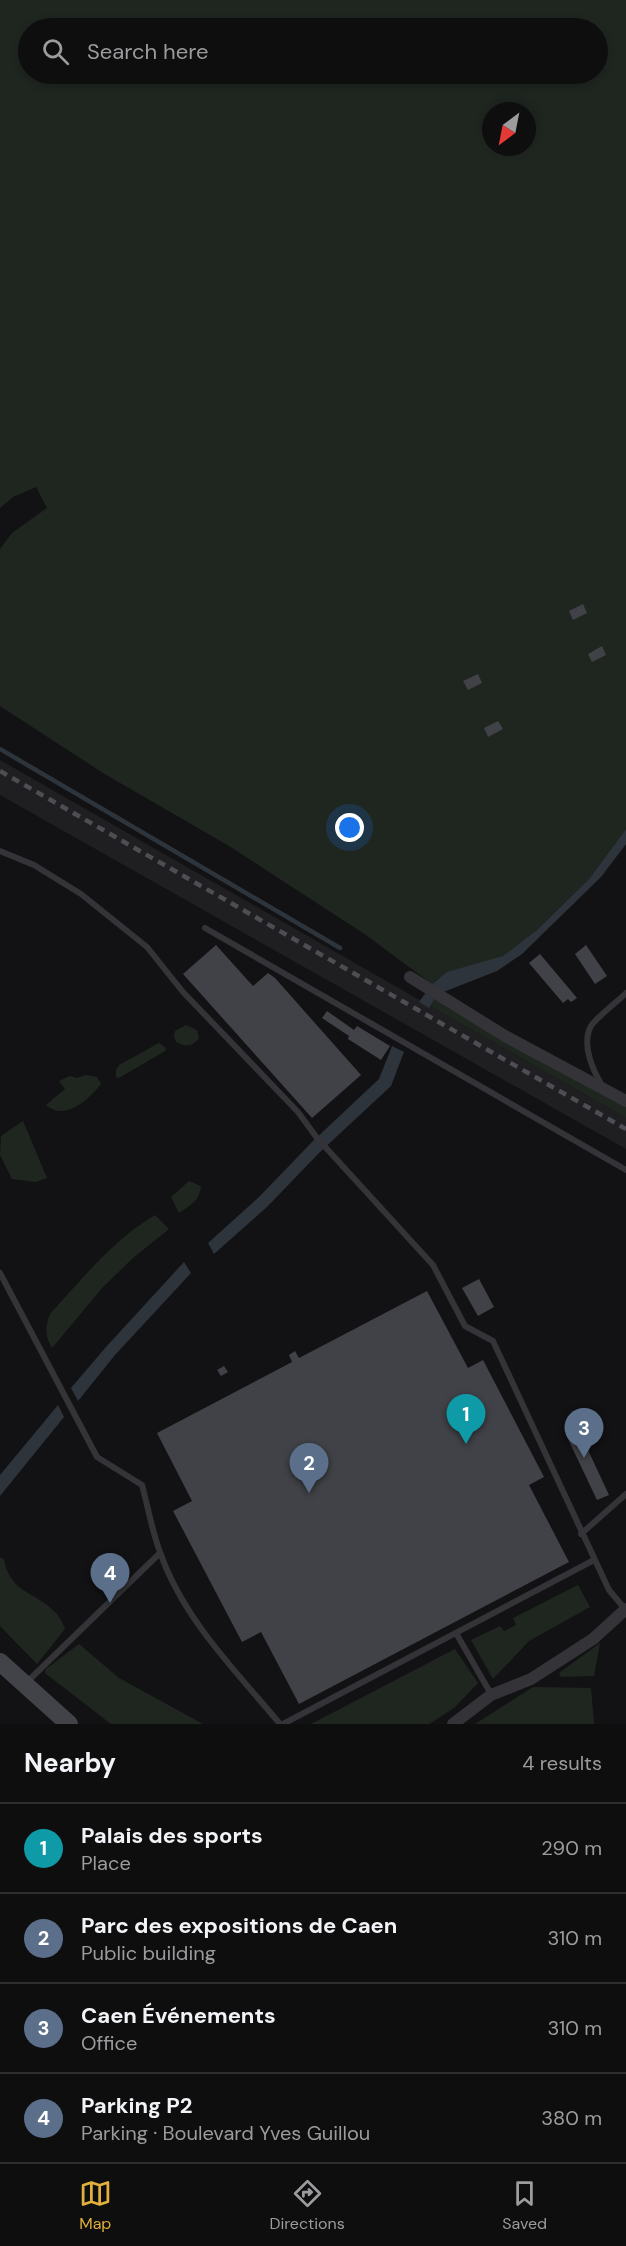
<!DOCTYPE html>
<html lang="en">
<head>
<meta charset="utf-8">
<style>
	:root { --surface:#0e0e0f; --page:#171718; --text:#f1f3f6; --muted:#9b9c9e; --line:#2e2e2f; --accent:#e1b03d }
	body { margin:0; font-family:"DM Sans",sans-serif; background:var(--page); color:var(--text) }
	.compass { position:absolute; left:482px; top:102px; width:54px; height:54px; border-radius:50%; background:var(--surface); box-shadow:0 3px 9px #0003; rotate:212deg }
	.you { position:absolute; left:350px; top:828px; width:21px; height:21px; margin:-15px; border:4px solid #fff; border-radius:50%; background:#1a73e8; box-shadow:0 0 0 9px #1a73e833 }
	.badge { display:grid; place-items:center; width:39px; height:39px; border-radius:50%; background:var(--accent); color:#fff; font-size:20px; font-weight:700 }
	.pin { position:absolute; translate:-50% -50px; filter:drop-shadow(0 2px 3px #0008) }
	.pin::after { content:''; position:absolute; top:32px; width:21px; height:18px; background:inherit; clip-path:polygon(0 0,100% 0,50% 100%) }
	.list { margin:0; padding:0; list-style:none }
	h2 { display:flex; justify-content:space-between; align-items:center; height:78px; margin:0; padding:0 24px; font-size:26px }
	h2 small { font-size:20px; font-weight:400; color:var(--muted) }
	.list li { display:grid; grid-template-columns:39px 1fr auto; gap:18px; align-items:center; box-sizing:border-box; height:90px; padding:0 24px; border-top:2px solid var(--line) }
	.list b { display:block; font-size:22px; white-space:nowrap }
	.list p { margin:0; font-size:20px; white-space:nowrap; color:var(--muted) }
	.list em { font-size:20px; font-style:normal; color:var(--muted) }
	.icon { flex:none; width:33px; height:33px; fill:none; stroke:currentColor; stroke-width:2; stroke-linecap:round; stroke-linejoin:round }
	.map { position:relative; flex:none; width:626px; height:1724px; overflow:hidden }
	.search { position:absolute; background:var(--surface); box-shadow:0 3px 9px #0003; left:18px; right:18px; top:18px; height:66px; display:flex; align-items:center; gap:15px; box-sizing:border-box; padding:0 21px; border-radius:33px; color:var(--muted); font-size:22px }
	.sheet { height:438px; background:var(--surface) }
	nav { display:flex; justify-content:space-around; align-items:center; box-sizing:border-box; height:84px; border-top:2px solid var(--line); background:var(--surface); font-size:16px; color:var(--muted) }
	nav a { display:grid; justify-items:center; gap:3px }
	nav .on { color:var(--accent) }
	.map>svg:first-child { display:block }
	.built { fill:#1f1e21 }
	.green { fill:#1f2620; fill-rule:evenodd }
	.water { fill:#2d343b }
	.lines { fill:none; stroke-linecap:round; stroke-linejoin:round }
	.stream { stroke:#2d343b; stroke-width:4.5 }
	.building { fill:#414247 }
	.lane { stroke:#343438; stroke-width:6 }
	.street { stroke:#343438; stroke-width:12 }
	.secondary { stroke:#424348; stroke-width:18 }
	.rail { stroke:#4d4e53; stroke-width:4.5; stroke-dasharray:8 6; stroke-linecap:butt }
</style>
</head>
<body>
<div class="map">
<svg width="626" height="1724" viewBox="0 0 626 1724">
	<rect width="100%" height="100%" fill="#121214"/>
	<path class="built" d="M0,760l626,358v31l-626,-354z"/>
	<g class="green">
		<path d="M0,0h626v829l-37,50 -51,50 -35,27 -66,23 -5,5 -66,-49 -137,-89 -126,-73 -103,-67v-157l12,-16 35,-25 -11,-21 -23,10 -13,11zM28,28h570v46h-570zM491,111h36v36h-36z"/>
		<path d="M435,998l158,92 33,17v11l-196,-112z"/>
		<path d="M186,1025l11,5 2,8c-7,9 -13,9 -23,4l-2,-6 1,-5z"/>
		<path d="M159,1043l7,5 -1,3 -46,27 -3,-1v-7l3,-5z"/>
		<path d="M86,1075l11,2 4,7c-12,15 -36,38 -55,21l19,-16 -6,-8 11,-5 7,2z"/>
		<path d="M23,1121l24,57 -11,4 -24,-3 -12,-24 1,-19z"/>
		<path d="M189,1181l12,5c-2,15 -10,19 -22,27l-8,-16z"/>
		<path d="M155,1215l14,14 -36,29 -30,29 -51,61c-7,-11 -7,-21 -2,-34 32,-35 63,-74 105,-99z"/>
		<path d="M0,1557l4,3c7,34 31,31 52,53 4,4 7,11 9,16l-28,35 -37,-38z"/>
		<path d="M578,1585l12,22 -61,34 -36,38 -22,-39 29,-14 4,5 12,-6 -3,-7z"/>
		<path d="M600,1643l-6,33 -33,1 -2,-4z"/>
		<path d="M79,1644l40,34 84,46h-92l-66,-51 1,-4z"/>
		<path d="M455,1649l23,34 -24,25 -25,16h-118z"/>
		<path d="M533,1687l58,1 3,36h-119z"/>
	</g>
	<g class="water">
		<path d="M626,829v15l-25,33 -79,77 -25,17 -56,22 -6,5 -6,10 -10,-6 13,-18 15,-12 56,-16 35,-27 51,-50z"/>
		<path d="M392,1046l12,6 -13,34 -71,66 -53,55 -53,47 -6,-11 51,-46 53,-55 67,-63z"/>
		<path d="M184,1262l7,11 -76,82 -37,46 -7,-13 35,-41z"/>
		<path d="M58,1405l6,12 -64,79v-21z"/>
	</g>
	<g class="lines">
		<path class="stream" d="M0,749l340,199"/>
	</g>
	<g class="building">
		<path d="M583,604l4,9 -14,7 -4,-9z"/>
		<path d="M602,646l4,9 -14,7 -4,-8z"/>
		<path d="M478,674l4,9 -14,7 -5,-9z"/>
		<path d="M498,721l5,8 -15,8 -4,-9z"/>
		<path d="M216,945l37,41 15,-13 7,5 86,97 -49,43 -129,-144z"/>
		<path d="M586,945l21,31 -12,8 -20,-30z"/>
		<path d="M540,954l37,44 -6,4 -3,-3 -5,4 -34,-40z"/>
		<path d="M327,1011l27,19 3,-4 33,20 -9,14 -33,-21 1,-3 -27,-18z"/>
		<path d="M479,1279l15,28 -16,9 -16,-28z"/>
		<path d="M427,1291l41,77 15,-8 61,117 -15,8 40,77 -270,142 -38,-72 -19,10 -69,-131 19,-10 -35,-68 135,-71 -3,-7 6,-4 4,7z"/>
		<path d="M224,1366l4,6 -7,4 -4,-6z"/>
		<path d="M580,1433l29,62 -12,5 -29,-61z"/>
	</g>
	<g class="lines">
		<g class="lane">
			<path d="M0,851l34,14 47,29 66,53 36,45 115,120 19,26 116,127 32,61 28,15 116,249 16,19"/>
			<path d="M205,928l421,242"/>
			<path d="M602,1085c-9,-14 -21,-41 -11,-59 5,-8 27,-25 35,-33"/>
			<path d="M0,1273l97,184 45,28c6,22 10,46 18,67 23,67 76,119 120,172"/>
			<path d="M581,1534l45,-40"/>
			<path d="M456,1633l35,61"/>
			<path d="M27,1682l133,-129"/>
			<path d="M283,1724l311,-164"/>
		</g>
		<g class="street">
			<path d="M410,977l95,59 121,65"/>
			<path d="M453,1724l38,-29 40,-16 62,-40 33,-30"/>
		</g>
		<path class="secondary" d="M0,1662l69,62"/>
		<path class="rail" d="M0,771l626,358"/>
	</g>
</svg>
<svg class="compass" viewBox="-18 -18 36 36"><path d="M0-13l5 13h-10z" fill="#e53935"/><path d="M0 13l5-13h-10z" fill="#9b9c9e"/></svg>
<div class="you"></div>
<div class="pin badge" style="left:466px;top:1444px;background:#0f9aa8">1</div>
<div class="pin badge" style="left:309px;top:1493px;background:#5c6f8a">2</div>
<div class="pin badge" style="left:584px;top:1458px;background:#5c6f8a">3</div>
<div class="pin badge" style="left:110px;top:1603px;background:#5c6f8a">4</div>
<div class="search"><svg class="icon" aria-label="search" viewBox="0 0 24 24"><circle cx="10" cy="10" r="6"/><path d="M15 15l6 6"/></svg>Search here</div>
</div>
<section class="sheet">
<h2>Nearby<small>4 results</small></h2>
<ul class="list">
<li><span class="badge" style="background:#0f9aa8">1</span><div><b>Palais des sports</b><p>Place</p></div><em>290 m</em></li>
<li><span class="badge" style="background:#5c6f8a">2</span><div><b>Parc des expositions de Caen</b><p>Public building</p></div><em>310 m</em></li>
<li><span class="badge" style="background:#5c6f8a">3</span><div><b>Caen Événements</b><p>Office</p></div><em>310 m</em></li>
<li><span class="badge" style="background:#5c6f8a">4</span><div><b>Parking P2</b><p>Parking · Boulevard Yves Guillou</p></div><em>380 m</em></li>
</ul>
</section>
<nav>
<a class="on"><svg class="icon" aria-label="map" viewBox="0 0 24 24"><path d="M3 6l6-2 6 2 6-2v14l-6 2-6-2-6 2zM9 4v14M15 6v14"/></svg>Map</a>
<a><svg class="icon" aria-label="directions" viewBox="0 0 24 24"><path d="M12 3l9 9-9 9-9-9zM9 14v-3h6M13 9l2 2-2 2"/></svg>Directions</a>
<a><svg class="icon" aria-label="saved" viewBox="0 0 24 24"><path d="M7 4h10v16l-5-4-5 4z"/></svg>Saved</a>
</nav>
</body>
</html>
